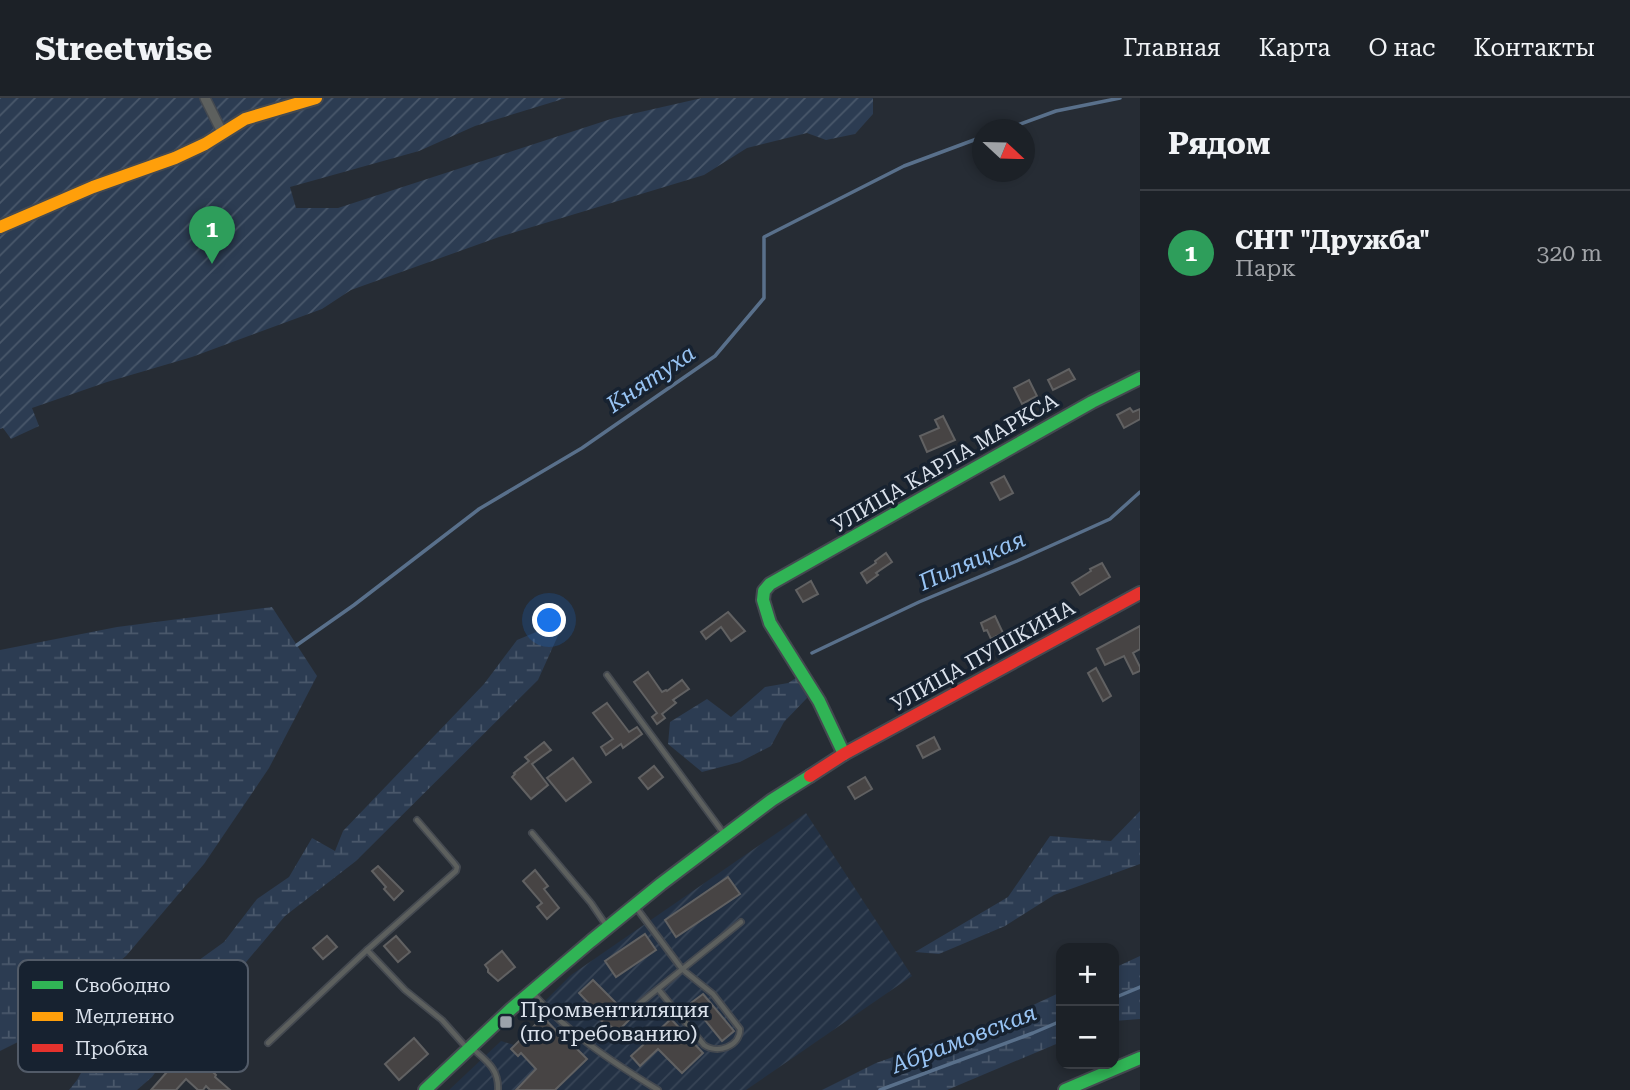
<!DOCTYPE html>
<html lang="ru">
<head>
<meta charset="utf-8">
<style>
	:root { --surface:#1c2127; --page:#25292f; --text:#f1f3f6; --muted:#a0a3a7; --line:#3a3e44; --accent:#9ba2ab }
	body { margin:0; font-family:"Roboto Serif",serif; background:var(--page); color:var(--text) }
	.controls { position:absolute; right:21px; bottom:21px; display:grid; overflow:hidden; border-radius:14px; box-shadow:0 4px 10px #0003 }
	.controls button { width:63px; height:63px; display:grid; place-items:center; padding:0; border:0; border-bottom:2px solid var(--line); background:var(--surface); color:var(--text); font:35px sans-serif }
	.compass { position:absolute; left:972px; top:21px; width:63px; height:63px; border-radius:50%; background:var(--surface); box-shadow:0 4px 10px #0003; rotate:112deg }
	.you { position:absolute; left:550px; top:523px; width:24px; height:24px; margin:-18px; border:5px solid #fff; border-radius:50%; background:#1a73e8; box-shadow:0 0 0 10px #1a73e833 }
	.badge { display:grid; place-items:center; width:46px; height:46px; border-radius:50%; background:var(--accent); color:#fff; font-size:23px; font-weight:700 }
	.pin { position:absolute; translate:-50% -58px; filter:drop-shadow(0 2px 4px #0008) }
	.pin::after { content:''; position:absolute; top:37px; width:24px; height:21px; background:inherit; clip-path:polygon(0 0,100% 0,50% 100%) }
	.list { margin:0; padding:0; list-style:none }
	h2 { display:flex; justify-content:space-between; align-items:center; height:91px; margin:0; padding:0 28px; font-size:30px }
	h2 small { font-size:23px; font-weight:400; color:var(--muted) }
	.list li { display:grid; grid-template-columns:46px 1fr auto; gap:21px; align-items:center; box-sizing:border-box; height:126px; padding:0 28px; border-top:2px solid var(--line) }
	.list b { display:block; font-size:26px; white-space:nowrap }
	.list p { margin:0; font-size:23px; white-space:nowrap; color:var(--muted) }
	.list em { font-size:23px; font-style:normal; color:var(--muted) }
	.map { position:relative; flex:none; width:1140px; height:992px; overflow:hidden }
	header { display:flex; align-items:center; gap:42px; box-sizing:border-box; height:98px; padding:0 35px; background:var(--surface); border-bottom:2px solid var(--line) }
	header strong { font-size:33px }
	nav { display:flex; gap:38px; margin-inline-start:auto; font-size:24px }
	main { display:flex }
	aside { flex:1; background:var(--surface) }
	.map>svg:first-child { display:block }
	.industrial { fill:url(#industrial-furrows) }
	.wetland { fill:url(#wetland-marsh) }
	.garden { fill:url(#garden-furrows) }
	.lines { fill:none; stroke-linecap:round; stroke-linejoin:round }
	.stream { stroke:#59708b; stroke-width:3.5 }
	.building { fill:#474444; stroke:#616162; stroke-width:2 }
	.lane-casing { stroke:#444950; stroke-width:8 }
	.street-casing { stroke:#444950; stroke-width:12 }
	.fast-casing { stroke:#444950; stroke-width:16 }
	.slow-casing { stroke:#444950; stroke-width:16 }
	.jam-casing { stroke:#444950; stroke-width:16 }
	.lane { stroke:#5d605e; stroke-width:4.5 }
	.street { stroke:#5d605e; stroke-width:9 }
	.fast { stroke:#30b455; stroke-width:12 }
	.slow { stroke:#ff9f0a; stroke-width:12 }
	.jam { stroke:#e5322d; stroke-width:12 }
	.poi-dot { fill:#9ba2ab; stroke:#172230; stroke-width:2.5 }
	.labels { text-anchor:middle; dominant-baseline:central; stroke-width:7; stroke-linejoin:round; paint-order:stroke }
	.street-label { font-size:21px; fill:#dae1eb; stroke:#172230 }
	.poi-label { font-size:21px; fill:#dae1eb; stroke:#172230; text-anchor:start }
	.water-label { font-size:23px; font-style:italic; fill:#98c4f4; stroke:#172230 }
	.key { fill:#172230; stroke:#525b68; stroke-width:2 }
	.key-label { font-size:19px; fill:#dae1eb }
</style>
</head>
<body>
<header>
<strong>Streetwise</strong>
<nav><a>Главная</a><a>Карта</a><a>О нас</a><a>Контакты</a></nav>
</header>
<main>
<div class="map">
<svg width="1140" height="992" viewBox="0 0 1140 992">
	<defs>
		<pattern id="industrial-furrows" width="10" height="10" patternUnits="userSpaceOnUse" patternTransform="scale(1.75)"><rect width="10" height="10" fill="#233144"/><path d="M-1 1l2-2M0 10L10 0M9 11l2-2" fill="none" stroke="#384556"/></pattern>
		<pattern id="wetland-marsh" width="20" height="14" patternUnits="userSpaceOnUse" patternTransform="scale(1.75)"><rect width="20" height="14" fill="#2c3c52"/><path d="M1 5h8M5 5V1M11 12h8M15 12V8" fill="none" stroke="#4a586b"/></pattern>
		<pattern id="garden-furrows" width="10" height="10" patternUnits="userSpaceOnUse" patternTransform="scale(1.75)"><rect width="10" height="10" fill="#2c3c52"/><path d="M-1 1l2-2M0 10L10 0M9 11l2-2" fill="none" stroke="#4a586b"/></pattern>
	</defs>
	<rect width="100%" height="100%" fill="#262c34"/>
	<path class="industrial" d="M806,715l106,163 -166,114h-297l52,-49 13,4 27,-27 -4,-9 34,-34z"/>
	<g class="wetland">
		<path d="M272,509l45,69 -48,92 -65,96 -78,92 -100,82 -26,13v-401l117,-23z"/>
		<path d="M565,522l-27,60 -182,181 -71,55 -54,64 -42,45 -37,52 -15,13h-68l8,-10 13,-23 33,-14 32,-36 -1,-10 12,-13 58,-42 33,-43 32,-22 23,-39 23,13 8,-20 141,-147 33,-44z"/>
		<path d="M796,580l9,13 2,7 -23,24 -13,24 -31,16 -38,10 -34,-28 2,-22 37,-23 24,18 34,-30 23,-4z"/>
		<path d="M1140,713v53l-86,31 -49,31 -66,28 -24,-2 93,-55 42,-61 61,5z"/>
		<path d="M1140,858v63l-26,2v-53z"/>
		<path d="M1061,894v50l-114,48h-125l54,-27 129,-45z"/>
	</g>
	<path class="garden" d="M0,0h566l-91,28 -56,25 -129,36 6,21h42l276,-90 88,-20h171v16l-18,20 -29,6 -19,-7 -60,15 -43,27 -205,62 -148,53 -29,19 -130,48 -85,25 -75,26 7,18 -28,13 -8,-11 -3,1z"/>
	<g class="lines">
		<g class="stream">
			<path d="M1004,32l52,-19 64,-13"/>
			<path d="M297,547l57,-40 125,-96 103,-61 133,-92 49,-58v-61l140,-71 78,-29"/>
			<path d="M812,555l107,-51 98,-41 93,-42 30,-27"/>
			<path d="M1114,900l26,-11"/>
			<path d="M880,992l153,-57 28,-12"/>
		</g>
	</g>
	<g class="building">
		<path d="M1069,271l6,10 -22,11 -5,-10z"/>
		<path d="M1029,282l8,16 -15,8 -8,-16z"/>
		<path d="M1130,310l3,4 7,-3v10l-16,9 -7,-13z"/>
		<path d="M943,318l12,24 -28,12 -7,-16 19,-8 -4,-8z"/>
		<path d="M1004,378l9,17 -13,7 -9,-17z"/>
		<path d="M886,455l6,9 -16,11 2,2 -11,8 -6,-10 15,-10 -1,-2z"/>
		<path d="M1102,465l8,14 -30,18 -8,-12 19,-12 -1,-2z"/>
		<path d="M811,483l7,13 -15,8 -7,-12z"/>
		<path d="M728,514l17,19 -14,10 -10,-14 -15,12 -5,-7z"/>
		<path d="M995,518l8,17 -12,6 -4,-9 -3,1 -3,-8z"/>
		<path d="M1140,528v23l-7,4 7,14v4l-7,3 -9,-18 -19,9 -8,-16z"/>
		<path d="M1096,570l15,28 -8,5 -15,-28z"/>
		<path d="M648,574l14,20 4,-2 1,1 15,-11 7,9 -16,11 3,3 -14,11 3,4 -8,6 -5,-7 5,-4 -23,-31z"/>
		<path d="M607,605l22,29 8,-5 5,7 -19,14 -2,-4 -15,11 -5,-8 12,-8 -20,-26z"/>
		<path d="M934,639l6,12 -17,9 -6,-12z"/>
		<path d="M544,644l7,8 -19,14 16,21 -17,14 -19,-22 3,-3 -1,-1 15,-12 -4,-4z"/>
		<path d="M573,660l18,24 -25,19 -19,-23z"/>
		<path d="M654,668l9,11 -15,12 -9,-11z"/>
		<path d="M865,679l7,12 -17,10 -7,-12z"/>
		<path d="M378,768l25,25 -9,9 -10,-11 2,-2 -14,-16z"/>
		<path d="M535,772l13,16 -4,3 15,19 -12,11 -10,-12 5,-4 -19,-22z"/>
		<path d="M728,779l12,17 -64,43 -11,-17z"/>
		<path d="M645,836l11,16 -40,27 -11,-16z"/>
		<path d="M327,838l10,11 -14,12 -10,-11z"/>
		<path d="M396,838l14,16 -12,10 -14,-16z"/>
		<path d="M502,853l13,16 -17,14 -10,-9v-3l-3,-4z"/>
		<path d="M593,882l38,38 -14,14 -10,-9 -2,2 -9,-10 2,-2 -19,-20z"/>
		<path d="M703,896l31,37 -12,10 -31,-38z"/>
		<path d="M543,919l22,23 2,-1 20,20 -32,31h-39l20,-21 -15,-16 -3,3 -7,-7z"/>
		<path d="M671,921l32,34 -21,20 -24,-24 -18,17 -9,-10z"/>
		<path d="M414,940l14,16 -29,26 -14,-16z"/>
		<path d="M199,954l15,16 -2,3 4,4 -1,2 15,13h-20l-4,-4 -3,4h-5l-12,-11 -10,11h-25l23,-26 8,7z"/>
	</g>
	<g class="lines">
		<defs>
			<g id="lane">
				<path d="M607,577l118,160"/>
				<path d="M532,735l59,70 15,22"/>
				<path d="M635,808l47,63 31,25 27,35c0,18 -23,25 -36,16l-46,-56"/>
				<path d="M367,852l38,40 37,30 24,27"/>
				<path d="M532,894c34,40 82,71 126,98"/>
				<path d="M639,906l102,-82"/>
				<path d="M268,945l99,-93 89,-79 1,-4 -3,-4 -37,-43"/>
				<path d="M471,949c15,14 28,21 27,43"/>
			</g>
			<path id="street" d="M205,0l17,34"/>
			<g id="fast">
				<path d="M844,656l-25,-53 -49,-78 -7,-23 1,-9 6,-7 322,-182 48,-24"/>
				<path d="M425,992l85,-80 81,-69 70,-57 111,-84 38,-24"/>
				<path d="M1065,992l75,-32"/>
			</g>
			<path id="slow" d="M0,129l93,-40 82,-29 30,-14 40,-25 71,-21"/>
			<path id="jam" d="M810,678l34,-22 296,-161"/>
		</defs>
		<use href="#lane" class="lane-casing"/>
		<use href="#street" class="street-casing"/>
		<use href="#fast" class="fast-casing"/>
		<use href="#slow" class="slow-casing"/>
		<use href="#jam" class="jam-casing"/>
		<use href="#lane" class="lane"/>
		<use href="#street" class="street"/>
		<use href="#fast" class="fast"/>
		<use href="#slow" class="slow"/>
		<use href="#jam" class="jam"/>
	</g>
	<rect class="poi-dot" x="499" y="917" width="14" height="14" rx="3.5"/>
	<g class="labels">
		<g class="street-label">
			<text transform="translate(945 365) rotate(-30)">УЛИЦА КАРЛА МАРКСА</text>
			<text transform="translate(983 558) rotate(-29)">УЛИЦА ПУШКИНА</text>
		</g>
		<g class="poi-label">
			<text x="520" y="912">Промвентиляция<tspan x="520" dy="24">(по требованию)</tspan></text>
		</g>
		<g class="water-label">
			<text transform="translate(651 281) rotate(-34)">Княтуха</text>
			<text transform="translate(972 463) rotate(-24)">Пиляцкая</text>
			<text transform="translate(964 941) rotate(-21)">Абрамовская</text>
		</g>
	</g>
	<rect x="18" y="862" width="230" height="112" rx="10" class="key"/>
	<rect x="32" y="883" width="31" height="8" fill="#30b455"/>
	<rect x="32" y="914" width="31" height="9" fill="#ff9f0a"/>
	<rect x="32" y="946" width="31" height="8" fill="#e5322d"/>
	<g class="key-label">
		<text x="75" y="894">Свободно</text>
		<text x="75" y="925">Медленно</text>
		<text x="75" y="957">Пробка</text>
	</g>
</svg>
<div class="controls">
<button>+</button>
<button>−</button>
</div>
<svg class="compass" viewBox="-18 -18 36 36"><path d="M0-13l5 13h-10z" fill="#e53935"/><path d="M0 13l5-13h-10z" fill="#a0a3a7"/></svg>
<div class="you"></div>
<div class="pin badge" style="left:212px;top:166px;background:#2e9e5b">1</div>
</div>
<aside>
<h2>Рядом<small></small></h2>
<ul class="list">
<li><span class="badge" style="background:#2e9e5b">1</span><div><b>СНТ &quot;Дружба&quot;</b><p>Парк</p></div><em>320 m</em></li>
</ul>
</aside>
</main>
</body>
</html>
